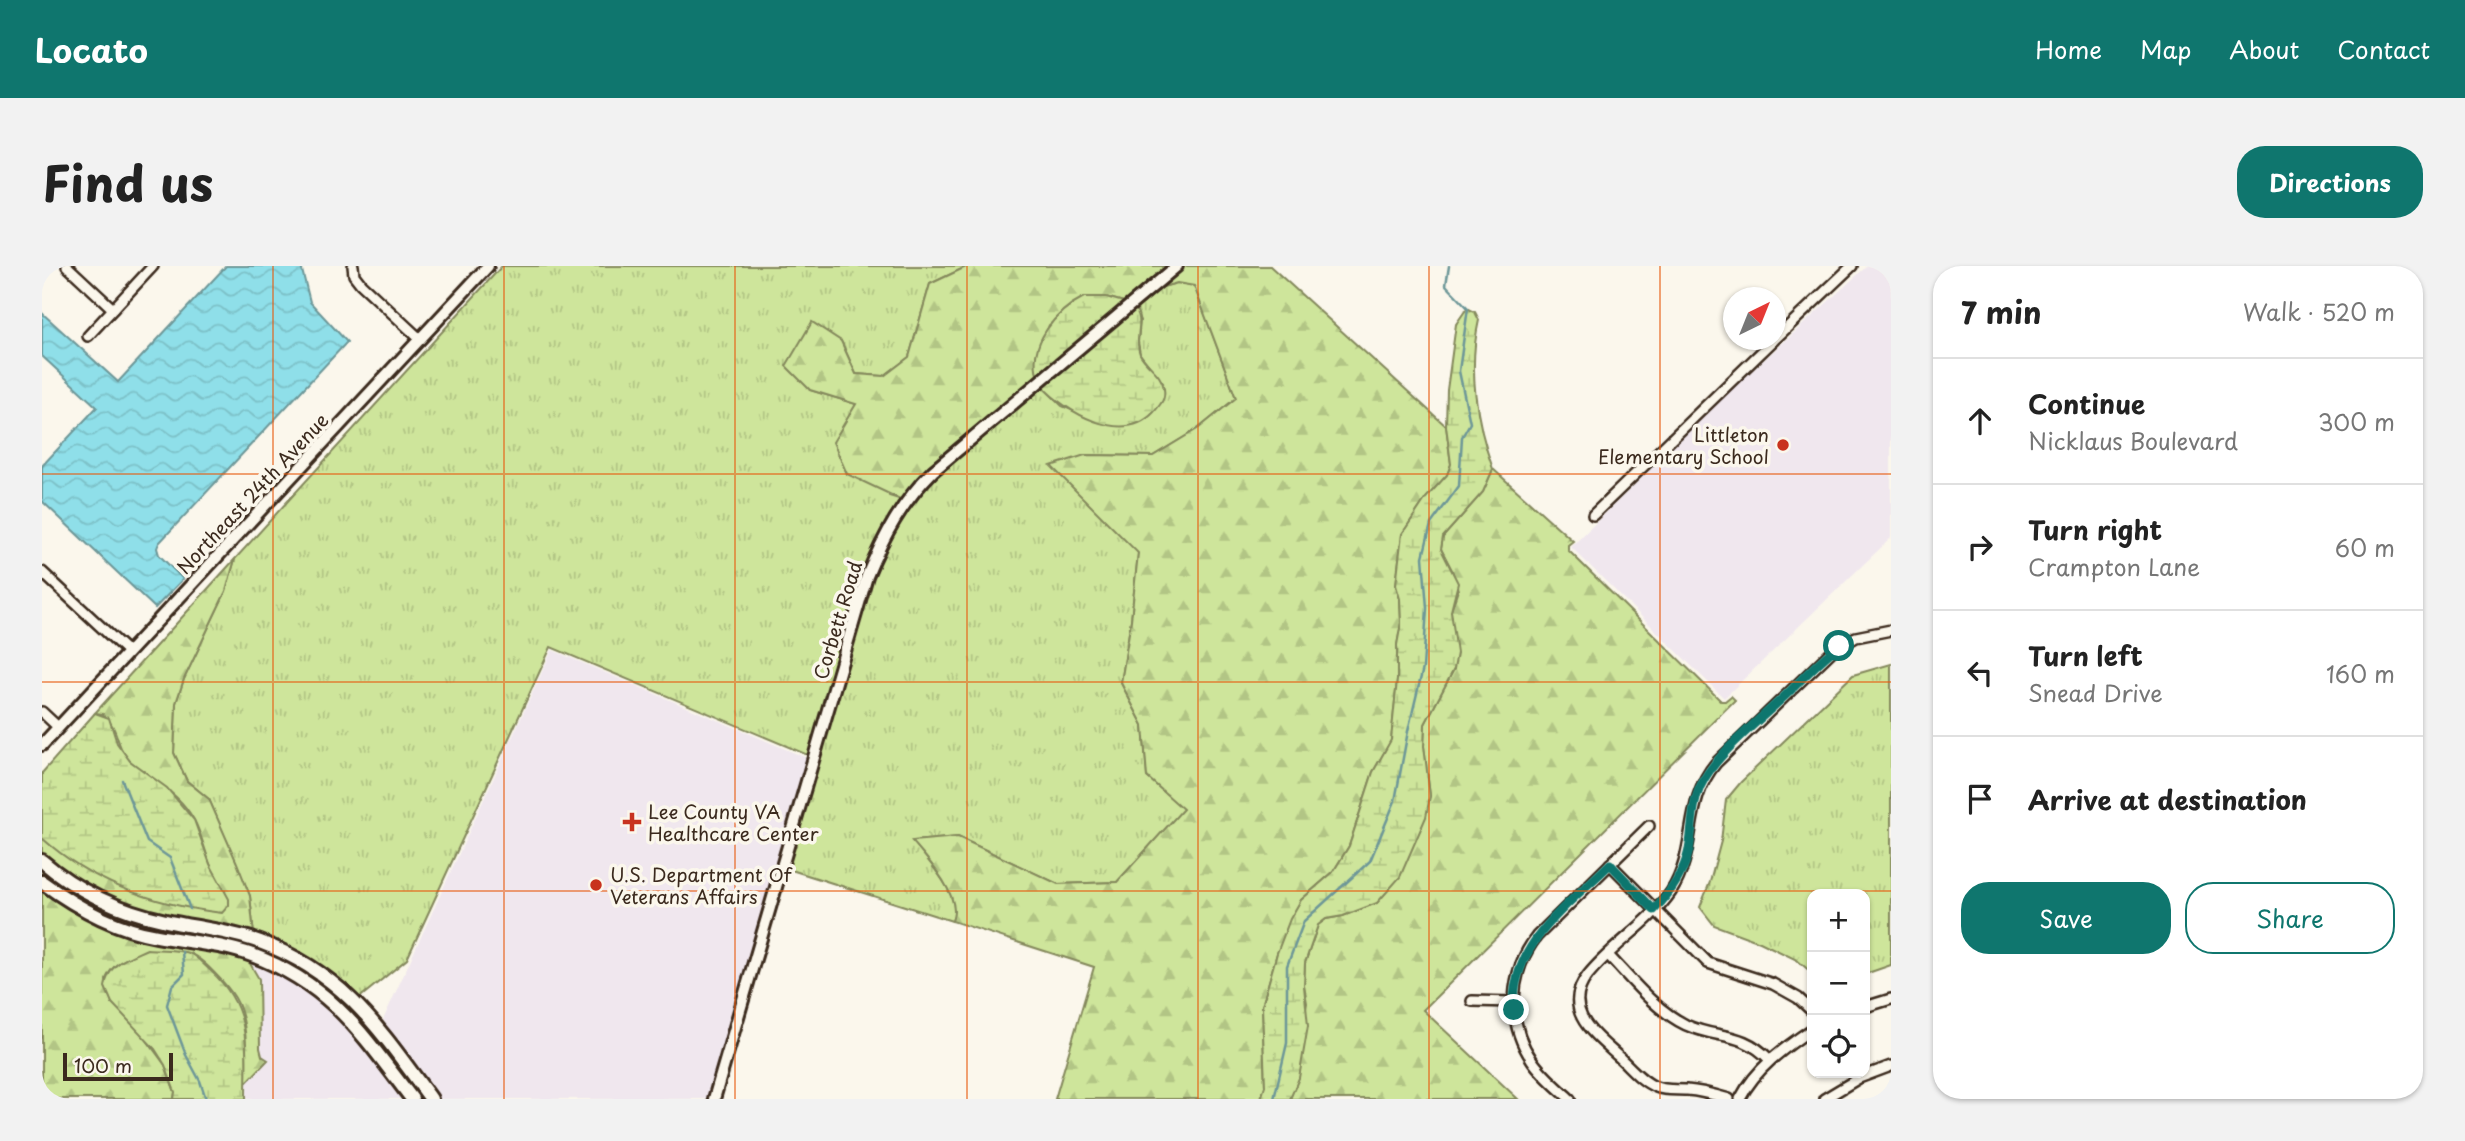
<!DOCTYPE html>
<html lang="en">
<head>
<meta charset="utf-8">
<style>
	:root { --surface:#fff; --page:#f2f2f2; --text:#222; --muted:#767676; --line:#e0e0e0; --accent:#0f766e }
	body { margin:0; font-family:"Playpen Sans",sans-serif; background:var(--page); color:var(--text) }
	.controls { position:absolute; right:21px; bottom:21px; display:grid; overflow:hidden; border-radius:14px; box-shadow:0 2px 5px #0004 }
	.controls button { width:63px; height:63px; display:grid; place-items:center; padding:0; border:0; border-bottom:2px solid var(--line); background:var(--surface); color:var(--text); font:35px sans-serif }
	.compass { position:absolute; left:1681px; top:21px; width:63px; height:63px; border-radius:50%; background:var(--surface); box-shadow:0 2px 5px #0004; rotate:43deg }
	.scale { position:absolute; left:21px; bottom:18px; width:110px; box-sizing:border-box; padding-left:7px; border:4px solid #3b2a1e; border-top:0; font-size:19px; line-height:24px; white-space:nowrap; color:#3b2a1e; -webkit-text-stroke:5px #fbf7ec; paint-order:stroke }
	.stop { position:absolute; width:21px; height:21px; margin:-16px; border:5px solid #0f766e; border-radius:50%; background:#fff }
	.stop.end { background:#0f766e; border-color:#fff; box-shadow:0 2px 7px #0008 }
	.list { margin:0; padding:0; list-style:none }
	h2 { display:flex; justify-content:space-between; align-items:center; height:91px; margin:0; padding:0 28px; font-size:30px }
	h2 small { font-size:23px; font-weight:400; color:var(--muted) }
	.list li { display:grid; grid-template-columns:46px 1fr auto; gap:21px; align-items:center; box-sizing:border-box; height:126px; padding:0 28px; border-top:2px solid var(--line) }
	.list b { display:block; font-size:26px; white-space:nowrap }
	.list p { margin:0; font-size:23px; white-space:nowrap; color:var(--muted) }
	.list em { font-size:23px; font-style:normal; color:var(--muted) }
	.actions { display:flex; gap:14px; padding:21px 28px }
	.actions a { flex:1; padding:16px 0; border:2px solid var(--accent); border-radius:28px; text-align:center; font-size:24px; color:var(--accent) }
	.actions .main { background:var(--accent); color:#fff }
	.icon { flex:none; width:38px; height:38px; fill:none; stroke:currentColor; stroke-width:2; stroke-linecap:round; stroke-linejoin:round }
	.map { position:relative; flex:none; width:1849px; height:833px; overflow:hidden; border-radius:28px }
	header { display:flex; align-items:center; gap:42px; box-sizing:border-box; height:98px; padding:0 35px; background:var(--accent); color:#fff }
	header strong { font-size:33px }
	nav { display:flex; gap:38px; margin-inline-start:auto; font-size:24px }
	.intro { display:flex; align-items:center; justify-content:space-between; box-sizing:border-box; height:168px; padding:0 42px }
	h1 { margin:0; font-size:49px }
	.button { padding:18px 32px; border-radius:28px; background:var(--accent); color:#fff; font-size:24px; font-weight:700 }
	main { display:flex; gap:42px; padding:0 42px }
	aside { flex:1; background:var(--surface); border-radius:28px; box-shadow:0 2px 5px #0004 }
	.map>svg:first-child { display:block }
	.built { fill:#f0e7ee }
	.grass { fill:url(#grass-tufts); stroke:#84885c; stroke-width:2 }
	.forest { fill:url(#forest-firs); stroke:#84885c; stroke-width:2 }
	.wetland { fill:url(#wetland-marsh); stroke:#84885c; stroke-width:2 }
	.water { fill:url(#water-waves); stroke:#6d9798; stroke-width:2 }
	.lines { fill:none; stroke-linecap:round; stroke-linejoin:round }
	.stream { stroke:#6d9798; stroke-width:2.5 }
	.minor-casing { stroke:#3b2a1e; stroke-width:14 }
	.tertiary-casing { stroke:#3b2a1e; stroke-width:16 }
	.secondary-casing { stroke:#3b2a1e; stroke-width:18 }
	.minor { stroke:#fbf7ec; stroke-width:9 }
	.tertiary { stroke:#fbf7ec; stroke-width:10 }
	.secondary { stroke:#fbf7ec; stroke-width:12 }
	.route { stroke:#0f766e; stroke-width:9 }
	.grid { fill:none; stroke:#e8590c; stroke-width:2; stroke-opacity:0.55 }
	.poi-dot { fill:#c8321e; stroke:#fbf7ec; stroke-width:2.5 }
	.labels { text-anchor:middle; dominant-baseline:central; stroke-width:7; stroke-linejoin:round; paint-order:stroke }
	.poi-label { font-size:19px; fill:#3b2a1e; stroke:#fbf7ec; text-anchor:start }
	.street-label { font-size:19px; fill:#3b2a1e; stroke:#fbf7ec }
</style>
</head>
<body>
<header>
<strong>Locato</strong>
<nav><a>Home</a><a>Map</a><a>About</a><a>Contact</a></nav>
</header>
<div class="intro"><h1>Find us</h1><a class="button">Directions</a></div>
<main>
<div class="map">
<svg width="1849" height="833" viewBox="0 0 1849 833">
	<defs>
		<pattern id="grass-tufts" width="24" height="20" patternUnits="userSpaceOnUse" patternTransform="scale(1.75)"><rect width="24" height="20" fill="#cee59b"/><path d="M3 7l-1-3M5 7V3M7 7l1-3M15 17l-1-3M17 17v-4M19 17l1-3" fill="none" stroke="#b2c585"/></pattern>
		<pattern id="forest-firs" width="22" height="20" patternUnits="userSpaceOnUse" patternTransform="scale(1.75)"><rect width="22" height="20" fill="#cee59b"/><path d="M5 1l3.5 6h-7zM16 11l3.5 6h-7z" fill="#b2c585"/></pattern>
		<pattern id="wetland-marsh" width="20" height="14" patternUnits="userSpaceOnUse" patternTransform="scale(1.75)"><rect width="20" height="14" fill="#cee59b"/><path d="M1 5h8M5 5V1M11 12h8M15 12V8" fill="none" stroke="#b2c585"/></pattern>
		<pattern id="water-waves" width="16" height="10" patternUnits="userSpaceOnUse" patternTransform="scale(1.75)"><rect width="16" height="10" fill="#8fdfe9"/><path d="M0 5q4-4 8 0t8 0" fill="none" stroke="#7cc0c7"/></pattern>
	</defs>
	<rect width="100%" height="100%" fill="#fbf7ec"/>
	<filter id="ink" filterUnits="userSpaceOnUse"><feTurbulence type="fractalNoise" baseFrequency=".0143" numOctaves="2"/><feDisplacementMap in="SourceGraphic" scale="14" xChannelSelector="R" yChannelSelector="G"/><feConvolveMatrix kernelMatrix="1 2 1 2 8 2 1 2 1" color-interpolation-filters="sRGB"/></filter>
	<g filter="url(#ink)">
		<g class="built">
			<path d="M1825,0h24v272l-167,160 -153,-151 159,-156z"/>
			<path d="M510,384l257,109 -101,340h-270l-55,-79z"/>
			<path d="M226,685l35,17 45,34 42,49 36,48h-9l-37,-51 -114,-92z"/>
			<path d="M207,692l43,21 44,33 70,87h-160v-16l22,-23 -6,-4 -2,-8 -1,-69z"/>
		</g>
		<g class="grass">
			<path d="M460,0h466l-38,18 -21,73 -25,19 -28,-2 -15,-33 -31,49 46,14 33,92 13,4 -17,26 -11,22 -64,208 -259,-109 -144,312 -49,40 -104,-64 -4,-39 -41,-97 -22,-18 -13,-28 2,-50 8,-24 42,-88 9,-32z"/>
			<path d="M1135,17l17,2 42,113 -37,30 -46,28 -68,-1 53,98 -7,67 -10,63 22,42 4,52 37,32 -67,73 -59,2 -100,-47 -45,4c13,19 51,55 39,80l-167,-53 86,-291 21,-48 24,-32 20,-20 106,-91 20,20 37,16 64,-39 -23,-29 -2,-12 2,-21 -6,-14 21,-18z"/>
			<path d="M1849,398v301l-26,9v-80h-53v79l-15,-13 -37,-18 -46,-17 -14,-18 10,-25 11,-41 5,-41 15,-18 112,-107z"/>
		</g>
		<g class="forest">
			<path d="M926,0h202l-43,37 -21,-6h-22l-35,28 -13,31 2,22 -136,122 -55,-26 -14,-32 23,-38 -46,-14 -24,-24 26,-44 29,19 15,33 28,2 25,-19 21,-73z"/>
			<path d="M1141,0h87l176,160 5,38 -4,11 -21,23 -24,36 -6,51 4,14 1,24 -4,22v35l-6,61 -18,31 -24,74 -16,26 -32,28 -24,53 -15,53 3,80 -4,13h-206l39,-132 -142,-46c11,-24 -25,-63 -40,-80l46,-4 100,47 59,-2 66,-73 -36,-32 -4,-52 -22,-42 10,-63 7,-67 -87,-87 34,-11 68,1 46,-28 37,-30 -42,-112 -17,-3 -22,6z"/>
			<path d="M1451,203l80,72 -5,4v5l153,151h4l6,-5 4,4 -312,310 95,89h-228l17,-96 -3,-17 1,-23 13,-38 8,-6 17,-3 34,-13 23,-27 30,-80 -6,-50 1,-22 29,-55 -3,-58 7,-21 -6,-20 -11,-21 2,-12 40,-45z"/>
			<path d="M193,293l-9,32 -42,88 -8,24 -2,50 13,28 22,18 28,64 13,33 4,39 -109,-24 -53,-20 -50,-36v-17l25,19 157,33c-17,-21 -18,-47 -30,-70 -17,-31 -42,-37 -64,-59 -11,-10 -11,-22 -17,-34 -2,-4 -7,-9 -10,-13l-8,-1z"/>
			<path d="M0,601l26,20 185,57 -2,6 -120,-25 -50,-22 -39,-27z"/>
			<path d="M0,621l35,23 149,42 22,8 11,19 1,69 2,8 6,4 -22,23c0,-27 3,-61 -11,-85 -7,-12 -34,-42 -47,-45 -7,-1 -16,0 -22,1 -25,0 -49,0 -60,25l6,24 28,28 25,34 10,27 -1,7h-132z"/>
		</g>
		<g class="wetland">
			<path d="M1042,31h22l21,6 -89,75c-11,-34 18,-67 46,-81z"/>
			<path d="M1092,41c12,14 -1,31 6,47 7,13 22,19 24,35 2,10 -4,16 -10,23 -31,34 -89,0 -113,-27z"/>
			<path d="M1425,42l8,4 4,8c-11,48 -3,102 14,149l-10,23 -40,45 -2,12 17,34 -7,28 6,42 -3,16 -29,55 -1,22 6,50 -4,21 -26,60 -23,26 -34,13 -17,3 -8,6 -13,38 -1,23 4,40 -9,52 -9,21h-29l4,-13 -3,-80 15,-53 13,-34 11,-19 32,-28 16,-26 24,-74 18,-32 6,-60v-35l4,-22 -1,-24 -4,-14 6,-51 24,-36 21,-23 4,-11 -5,-38 1,-36 9,-66z"/>
			<path d="M53,447l14,5 8,25 13,18 37,27 27,32 16,44 19,35v6l-7,8c-66,-8 -130,-30 -180,-75v-65z"/>
			<path d="M105,683c13,1 32,0 44,5 7,4 14,12 21,18 40,37 34,77 34,127h-72l1,-7 -10,-27 -10,-16 -43,-46 -7,-16c3,-24 23,-29 42,-38z"/>
		</g>
		<path class="water" d="M184,0h75l9,36 37,40 -188,201 -2,5 2,7 24,24 -28,29 -113,-107v-35l55,-59 -55,-51v-43l76,69z"/>
		<g class="lines">
			<g class="stream">
				<path d="M80,514l25,62 23,16 20,51"/>
				<path d="M140,686l2,22 -12,12 -5,19 19,50 14,26 6,18"/>
				<path d="M1232,833l13,-56v-77l17,-45 66,-60 25,-60 13,-70 15,-63 4,-60 -4,-51 8,-33 28,-38 3,-49 8,-14 -11,-52 9,-63 -22,-23 3,-19"/>
			</g>
			<defs>
				<g id="minor">
					<path d="M25,0l46,43"/>
					<path d="M311,0l1,9 7,9 59,55"/>
					<path d="M46,70l65,-70"/>
					<path d="M1734,72l76,-72"/>
					<path d="M1551,249l181,-175"/>
					<path d="M0,306l86,80"/>
					<path d="M0,446l16,15"/>
					<path d="M1568,598l98,99 65,21 25,14 14,13"/>
					<path d="M1566,689c23,24 47,55 78,70 33,15 55,5 84,35"/>
					<path d="M1430,735l41,1"/>
					<path d="M1823,741l26,-8"/>
					<path d="M1528,833c-13,-12 -28,-24 -38,-39 -26,-38 -23,-88 5,-124l112,-110"/>
					<path d="M1687,833c-14,-4 -27,-8 -42,-9 -10,-1 -21,1 -31,-3 -14,-5 -26,-20 -37,-30 -24,-22 -59,-47 -31,-82 24,-30 61,-51 83,-83 27,-42 12,-90 45,-129l116,-112 24,-14 35,-7"/>
					<path d="M1698,833c16,-31 44,-51 72,-70"/>
					<path d="M1782,833l35,-21 32,-12"/>
				</g>
				<g id="tertiary">
					<path d="M0,479l446,-479"/>
					<path d="M672,833l153,-523c17,-41 35,-74 66,-105l244,-205"/>
				</g>
				<g id="secondary">
					<path d="M0,595c36,31 78,50 124,60 32,7 64,10 94,21 84,31 121,89 171,157"/>
					<path d="M0,616c34,25 73,47 115,54 32,6 64,8 95,19 80,30 111,80 160,144"/>
				</g>
			</defs>
			<use href="#minor" class="minor-casing"/>
			<use href="#tertiary" class="tertiary-casing"/>
			<use href="#secondary" class="secondary-casing"/>
			<use href="#minor" class="minor"/>
			<use href="#tertiary" class="tertiary"/>
			<use href="#secondary" class="secondary"/>
		</g>
	</g>
	<g class="lines" filter="url(#ink)">
		<path class="route" d="M1472,744c-4,-65 54,-105 96,-146l44,46c16,-17 30,-37 35,-60 4,-21 2,-43 11,-63 14,-32 62,-69 88,-94 16,-16 32,-34 51,-47"/>
	</g>
	<path class="grid" d="M231,0v833M462,0v833M693,0v833M925,0v833M1156,0v833M1387,0v833M1618,0v833M0,208h1849M0,416h1849M0,625h1849"/>
	<g class="poi-dot">
		<circle cx="1741" cy="179" r="7"/>
		<path d="M586.5 545.5h7v7h7v7h-7v7h-7v-7h-7v-7h7z"/>
		<circle cx="554" cy="619" r="7"/>
	</g>
	<g class="labels">
		<g class="poi-label">
			<text x="1727" y="168" text-anchor="end">Littleton<tspan x="1727" dy="22">Elementary School</tspan></text>
			<text x="606" y="545">Lee County VA<tspan x="606" dy="22">Healthcare Center</tspan></text>
			<text x="568" y="608">U.S. Department Of<tspan x="568" dy="22">Veterans Affairs</tspan></text>
		</g>
		<g class="street-label">
			<text transform="translate(210 227) rotate(-47)">Northeast 24th Avenue</text>
			<text transform="translate(795 354) rotate(-73)">Corbett Road</text>
		</g>
	</g>
</svg>
<div class="controls">
<button>+</button>
<button>−</button>
<button><svg class="icon" aria-label="locate" viewBox="0 0 24 24"><circle cx="12" cy="12" r="6"/><path d="M12 2v4M12 18v4M2 12h4M18 12h4"/></svg></button>
</div>
<svg class="compass" viewBox="-18 -18 36 36"><path d="M0-13l5 13h-10z" fill="#e53935"/><path d="M0 13l5-13h-10z" fill="#767676"/></svg>
<div class="scale">100 m</div>
<div class="stop" style="left:1797px;top:380px"></div>
<div class="stop end" style="left:1472px;top:744px"></div>
</div>
<aside>
<h2>7 min<small>Walk · 520 m</small></h2>
<ul class="list">
<li><svg class="icon" aria-label="ahead" viewBox="0 0 24 24"><path d="M12 20V5M6 11l6-6 6 6"/></svg><div><b>Continue</b><p>Nicklaus Boulevard</p></div><em>300 m</em></li>
<li><svg class="icon" aria-label="right" viewBox="0 0 24 24"><path d="M7 20v-9h11M14 6l5 5-5 5"/></svg><div><b>Turn right</b><p>Crampton Lane</p></div><em>60 m</em></li>
<li><svg class="icon" aria-label="left" viewBox="0 0 24 24"><path d="M17 20v-9H6M10 6l-5 5 5 5"/></svg><div><b>Turn left</b><p>Snead Drive</p></div><em>160 m</em></li>
<li><svg class="icon" aria-label="arrive" viewBox="0 0 24 24"><path d="M6 21V4h12l-3 4 3 4H6"/></svg><div><b>Arrive at destination</b></div></li>
</ul>
<div class="actions"><a class="main">Save</a><a>Share</a></div>
</aside>
</main>
</body>
</html>
